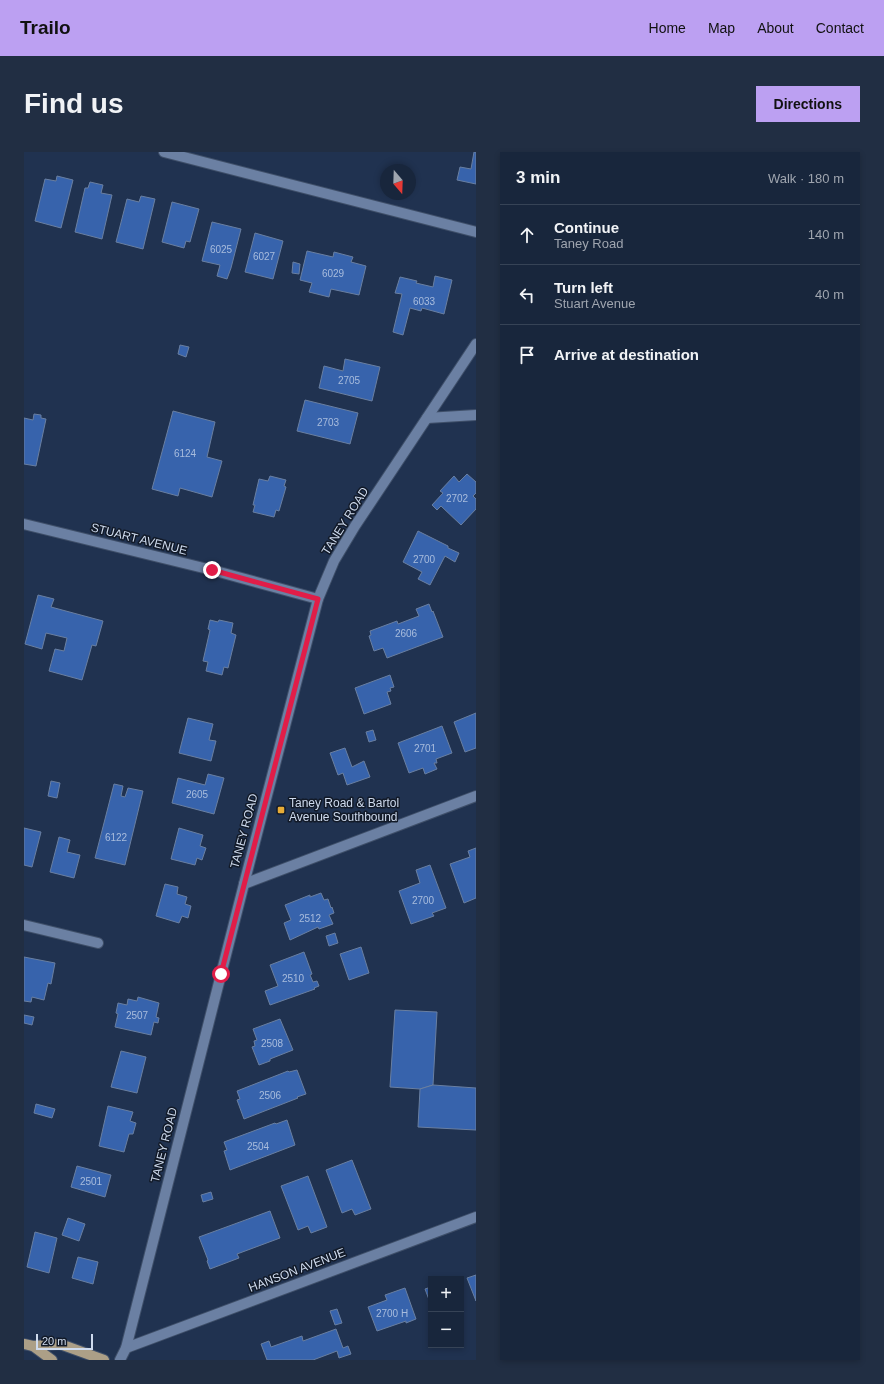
<!DOCTYPE html>
<html lang="en">
<head>
<meta charset="utf-8">
<style>
	:root { --surface:#18263c; --page:#212e43; --text:#f1f3f6; --muted:#9fa5af; --line:#364356; --accent:#bca0f2 }
	body { margin:0; font-family:Helvetica,sans-serif; background:var(--page); color:var(--text) }
	.controls { position:absolute; right:12px; bottom:12px; display:grid; overflow:hidden; border-radius:0px; box-shadow:0 2px 6px #0003 }
	.controls button { width:36px; height:36px; display:grid; place-items:center; padding:0; border:0; border-bottom:1px solid var(--line); background:var(--surface); color:var(--text); font:20px sans-serif }
	.compass { position:absolute; left:356px; top:12px; width:36px; height:36px; border-radius:50%; background:var(--surface); box-shadow:0 2px 6px #0003; rotate:161deg }
	.scale { position:absolute; left:12px; bottom:10px; width:57px; box-sizing:border-box; padding-left:4px; border:2px solid #cedaed; border-top:0; font-size:11px; line-height:14px; white-space:nowrap; color:#cedaed; -webkit-text-stroke:3px #121a28; paint-order:stroke }
	.stop { position:absolute; width:12px; height:12px; margin:-9px; border:3px solid #e11d48; border-radius:50%; background:#fff }
	.stop.end { background:#e11d48; border-color:#fff; box-shadow:0 1px 4px #0008 }
	.list { margin:0; padding:0; list-style:none }
	h2 { display:flex; justify-content:space-between; align-items:center; height:52px; margin:0; padding:0 16px; font-size:17px }
	h2 small { font-size:13px; font-weight:400; color:var(--muted) }
	.list li { display:grid; grid-template-columns:26px 1fr auto; gap:12px; align-items:center; box-sizing:border-box; height:60px; padding:0 16px; border-top:1px solid var(--line) }
	.list b { display:block; font-size:15px; white-space:nowrap }
	.list p { margin:0; font-size:13px; white-space:nowrap; color:var(--muted) }
	.list em { font-size:13px; font-style:normal; color:var(--muted) }
	.icon { flex:none; width:22px; height:22px; fill:none; stroke:currentColor; stroke-width:2; stroke-linecap:round; stroke-linejoin:round }
	.map { position:relative; flex:none; width:452px; height:1208px; overflow:hidden; border-radius:0px }
	header { display:flex; align-items:center; gap:24px; box-sizing:border-box; height:56px; padding:0 20px; background:var(--accent); color:#111 }
	header strong { font-size:19px }
	nav { display:flex; gap:22px; margin-inline-start:auto; font-size:14px }
	.intro { display:flex; align-items:center; justify-content:space-between; box-sizing:border-box; height:96px; padding:0 24px }
	h1 { margin:0; font-size:28px }
	.button { padding:10px 18px; border-radius:0px; background:var(--accent); color:#111; font-size:14px; font-weight:700 }
	main { display:flex; gap:24px; padding:0 24px }
	aside { flex:1; background:var(--surface); border-radius:0px; box-shadow:0 2px 6px #0003 }
	.map>svg:first-child { display:block }
	.building { fill:#3763ac; stroke:#697fa1 }
	.lines { fill:none; stroke-linecap:round; stroke-linejoin:round }
	.minor-casing { stroke:#3f4f69; stroke-width:12 }
	.major-casing { stroke:#3f4f69; stroke-width:12 }
	.minor { stroke:#6b80a3; stroke-width:10 }
	.major { stroke:#ac9f87; stroke-width:10 }
	.route { stroke:#e11d48; stroke-width:5 }
	.poi-dot { fill:#e7ac37; stroke:#121a28; stroke-width:1.5 }
	.labels { text-anchor:middle; dominant-baseline:central; stroke-width:3; stroke-linejoin:round; paint-order:stroke }
	.number-label { font-size:10px; fill:#a8bcdd }
	.street-label { font-size:12px; fill:#cedaed; stroke:#121a28 }
	.poi-label { font-size:12px; fill:#cedaed; stroke:#121a28; text-anchor:start }
</style>
</head>
<body>
<header>
<strong>Trailo</strong>
<nav><a>Home</a><a>Map</a><a>About</a><a>Contact</a></nav>
</header>
<div class="intro"><h1>Find us</h1><a class="button">Directions</a></div>
<main>
<div class="map">
<svg width="452" height="1208" viewBox="0 0 452 1208">
	<rect width="100%" height="100%" fill="#203250"/>
	<g class="building">
		<path d="M450,0h2v32l-19,-4 3,-13 11,2z"/>
		<path d="M33,24l16,4 -12,48 -26,-7 10,-42 11,2z"/>
		<path d="M66,30l13,3 -2,8 11,2 -10,44 -27,-7 10,-44h3z"/>
		<path d="M117,44l14,3 -12,50 -27,-7 11,-43 12,3z"/>
		<path d="M148,50l27,7 -9,33 -4,-1 -2,7 -22,-6z"/>
		<path d="M188,70l29,7 -10,39 -4,11 -10,-3 3,-11 -18,-4z"/>
		<path d="M231,81l28,8 -10,38 -28,-7z"/>
		<path d="M283,99l26,6 1,-5 19,5 -2,5 15,4 -7,29 -28,-6 -2,8 -20,-5 3,-9 -12,-3z"/>
		<path d="M269,110l7,2 -1,10 -7,-1z"/>
		<path d="M411,124l17,4 -8,34 -22,-6 -1,3 -11,-3 -7,27 -10,-3 9,-38 -7,-1 5,-16 17,4 -1,2 17,4z"/>
		<path d="M156,193l9,2 -3,10 -8,-3z"/>
		<path d="M321,207l35,8 -8,34 -53,-13 5,-22 19,5z"/>
		<path d="M281,248l53,13 -8,31 -53,-13z"/>
		<path d="M149,259l42,11 -8,35 15,4 -10,36 -32,-9 -2,8 -26,-7z"/>
		<path d="M10,262l7,1v3l5,1 -10,47 -12,-2v-46l9,2z"/>
		<path d="M443,322l9,8v11l-3,3 3,3v10l-15,16 -20,-19 -4,4 -5,-5 11,-12 -3,-2 14,-15 5,6z"/>
		<path d="M246,324l16,4 -2,6 2,1 -7,24 -3,-1 -2,7 -21,-5 2,-7h-2l6,-26 9,2z"/>
		<path d="M394,379l30,15v2l11,5 -4,9 -10,-6 -15,29 -12,-6 4,-7 -19,-10z"/>
		<path d="M14,443l16,4 -3,8 52,14 -7,25 -4,-1 -10,35 -33,-9 6,-22 9,2 3,-13 -21,-5 -4,16 -17,-5z"/>
		<path d="M405,452l3,8 1,-1 10,26 -56,21 -4,-10 -9,3 -5,-15 2,-1 -1,-4 27,-10 1,3 21,-8 -3,-7z"/>
		<path d="M186,468l8,2 1,-2 14,3 -2,10 5,2 -8,33 -4,-1 -2,8 -16,-4 2,-9 -5,-1 7,-31 -2,-1z"/>
		<path d="M366,523l4,12 -4,1 1,3 -4,1 4,12 -27,10 -9,-26z"/>
		<path d="M452,561v35l-11,4 -11,-30z"/>
		<path d="M164,566l25,6 -4,16 7,1 -5,20 -32,-8z"/>
		<path d="M418,574l10,27 -16,6 1,4h-3l3,6 -12,5 -2,-6 -14,5 -11,-30z"/>
		<path d="M349,578l3,10 -7,2 -3,-10z"/>
		<path d="M321,596l7,19 12,-6 6,16 -23,8 -4,-12 -5,2 -8,-22z"/>
		<path d="M184,622l16,4 -10,36 -42,-11 6,-25 27,7z"/>
		<path d="M27,629l9,2 -3,15 -9,-2z"/>
		<path d="M90,632l9,2 -2,10 4,1 3,-9 15,3 -18,74 -30,-7z"/>
		<path d="M0,676l17,4 -9,35 -8,-2z"/>
		<path d="M155,676l24,7 -3,11 6,2 -4,12 -5,-2 -2,7 -24,-6z"/>
		<path d="M35,685l11,3 -3,12 13,3 -6,23 -24,-6z"/>
		<path d="M452,696v50l-12,5 -14,-39 20,-7 -2,-6z"/>
		<path d="M406,713l16,43 -14,5 2,3 -23,8 -12,-33 21,-8 -4,-13z"/>
		<path d="M141,732l13,3 -1,7 10,3 -2,7 6,2 -3,12 -6,-2 -3,7 -23,-7z"/>
		<path d="M297,741l3,7 4,-1 3,9 1,-1 2,6 -5,2 4,9 -14,5 -1,-2 -28,13 -6,-17 7,-3 -6,-15 25,-10v2z"/>
		<path d="M311,781l3,10 -9,3 -3,-10z"/>
		<path d="M337,795l8,26 -20,7 -9,-26z"/>
		<path d="M280,800l8,22 -2,1 3,7 4,-1 2,5 -5,2 1,1 -45,16 -5,-14 13,-5 -8,-21z"/>
		<path d="M0,805l31,6 -4,21 -3,-1 -4,17 -12,-3 -1,5 -7,-1z"/>
		<path d="M114,845l21,6 -3,14 3,1 -1,5 -4,-1 -3,13 -36,-8 3,-13 -2,-1 2,-10 9,2 1,-6 9,2z"/>
		<path d="M371,858l42,2 -4,73 -13,4 -30,-2z"/>
		<path d="M0,863l10,2 -2,8 -8,-2z"/>
		<path d="M256,867l13,31 -23,9v2l-11,4 -7,-18 3,-1 -1,-5 3,-1 -4,-11z"/>
		<path d="M97,899l25,6 -9,36 -26,-6z"/>
		<path d="M273,918l9,24 -9,3 1,1 -54,21 -7,-19 3,-1 -3,-8 51,-20 1,1z"/>
		<path d="M409,933l43,3v42l-58,-3 2,-38z"/>
		<path d="M12,952l19,5 -3,9 -18,-5z"/>
		<path d="M84,954l25,6 -3,9 6,2 -3,11h-4l-5,18 -25,-6z"/>
		<path d="M263,968l8,25 -65,25 -6,-19 3,-1 -3,-8 51,-19 1,1z"/>
		<path d="M328,1008l19,49 -16,6 -3,-6 -10,4 -16,-43z"/>
		<path d="M53,1014l34,9 -6,22 -34,-10z"/>
		<path d="M284,1024l19,51 -16,6 -3,-7 -10,4 -17,-44z"/>
		<path d="M187,1040l2,7 -10,3 -2,-7z"/>
		<path d="M246,1059l10,27 -43,16 2,4 -29,11 -3,-8 1,-1 -9,-23z"/>
		<path d="M44,1066l17,6 -6,17 -17,-6z"/>
		<path d="M11,1080l22,6 -8,35 -22,-6z"/>
		<path d="M54,1105l20,5 -5,22 -21,-6z"/>
		<path d="M452,1123v26l-9,-23z"/>
		<path d="M407,1135v18l-6,-16z"/>
		<path d="M381,1136l11,31 -10,4v-2l-29,10 -9,-24 19,-7 -2,-5z"/>
		<path d="M313,1157l5,14 -7,2 -5,-14z"/>
		<path d="M312,1177l7,19 5,-2 3,8 -12,4 -2,-7 -24,9h-46l-6,-16 8,-3 2,6 31,-11 1,5z"/>
	</g>
	<g class="lines">
		<defs>
			<g id="minor">
				<path d="M140,0l312,80"/>
				<path d="M403,266l49,-3"/>
				<path d="M0,372l188,46 106,29"/>
				<path d="M220,732l232,-88"/>
				<path d="M0,773l74,18"/>
				<path d="M102,1196l350,-131"/>
				<path d="M96,1208l6,-12 118,-464 74,-285 16,-38 21,-35 121,-182"/>
			</g>
			<g id="major">
				<path d="M0,1192l9,2 19,14"/>
				<path d="M9,1194l27,-2 44,16"/>
			</g>
		</defs>
		<use href="#minor" class="minor-casing"/>
		<use href="#major" class="major-casing"/>
		<use href="#minor" class="minor"/>
		<use href="#major" class="major"/>
	</g>
	<g class="lines">
		<path class="route" d="M188,418l106,29 -97,375"/>
	</g>
	<rect class="poi-dot" x="253" y="654" width="8" height="8" rx="2"/>
	<g class="labels">
		<g class="number-label">
			<text x="197" y="97">6025</text>
			<text x="240" y="104">6027</text>
			<text x="309" y="121">6029</text>
			<text x="400" y="149">6033</text>
			<text x="325" y="228">2705</text>
			<text x="304" y="270">2703</text>
			<text x="161" y="301">6124</text>
			<text x="433" y="346">2702</text>
			<text x="400" y="407">2700</text>
			<text x="382" y="481">2606</text>
			<text x="401" y="596">2701</text>
			<text x="173" y="642">2605</text>
			<text x="92" y="685">6122</text>
			<text x="399" y="748">2700</text>
			<text x="286" y="766">2512</text>
			<text x="269" y="826">2510</text>
			<text x="113" y="863">2507</text>
			<text x="248" y="891">2508</text>
			<text x="246" y="943">2506</text>
			<text x="234" y="994">2504</text>
			<text x="67" y="1029">2501</text>
			<text x="368" y="1161">2700 H</text>
		</g>
		<g class="street-label">
			<text transform="translate(321 369) rotate(-58)">TANEY ROAD</text>
			<text transform="translate(115 387) rotate(14)">STUART AVENUE</text>
			<text transform="translate(220 679) rotate(-75)">TANEY ROAD</text>
			<text transform="translate(140 993) rotate(-76)">TANEY ROAD</text>
			<text transform="translate(273 1118) rotate(-21)">HANSON AVENUE</text>
		</g>
		<g class="poi-label">
			<text x="265" y="651">Taney Road &amp; Bartol<tspan x="265" dy="14">Avenue Southbound</tspan></text>
		</g>
	</g>
</svg>
<div class="controls">
<button>+</button>
<button>−</button>
</div>
<svg class="compass" viewBox="-18 -18 36 36"><path d="M0-13l5 13h-10z" fill="#e53935"/><path d="M0 13l5-13h-10z" fill="#9fa5af"/></svg>
<div class="scale">20 m</div>
<div class="stop" style="left:197px;top:822px"></div>
<div class="stop end" style="left:188px;top:418px"></div>
</div>
<aside>
<h2>3 min<small>Walk · 180 m</small></h2>
<ul class="list">
<li><svg class="icon" aria-label="ahead" viewBox="0 0 24 24"><path d="M12 20V5M6 11l6-6 6 6"/></svg><div><b>Continue</b><p>Taney Road</p></div><em>140 m</em></li>
<li><svg class="icon" aria-label="left" viewBox="0 0 24 24"><path d="M17 20v-9H6M10 6l-5 5 5 5"/></svg><div><b>Turn left</b><p>Stuart Avenue</p></div><em>40 m</em></li>
<li><svg class="icon" aria-label="arrive" viewBox="0 0 24 24"><path d="M6 21V4h12l-3 4 3 4H6"/></svg><div><b>Arrive at destination</b></div></li>
</ul>
</aside>
</main>
</body>
</html>
